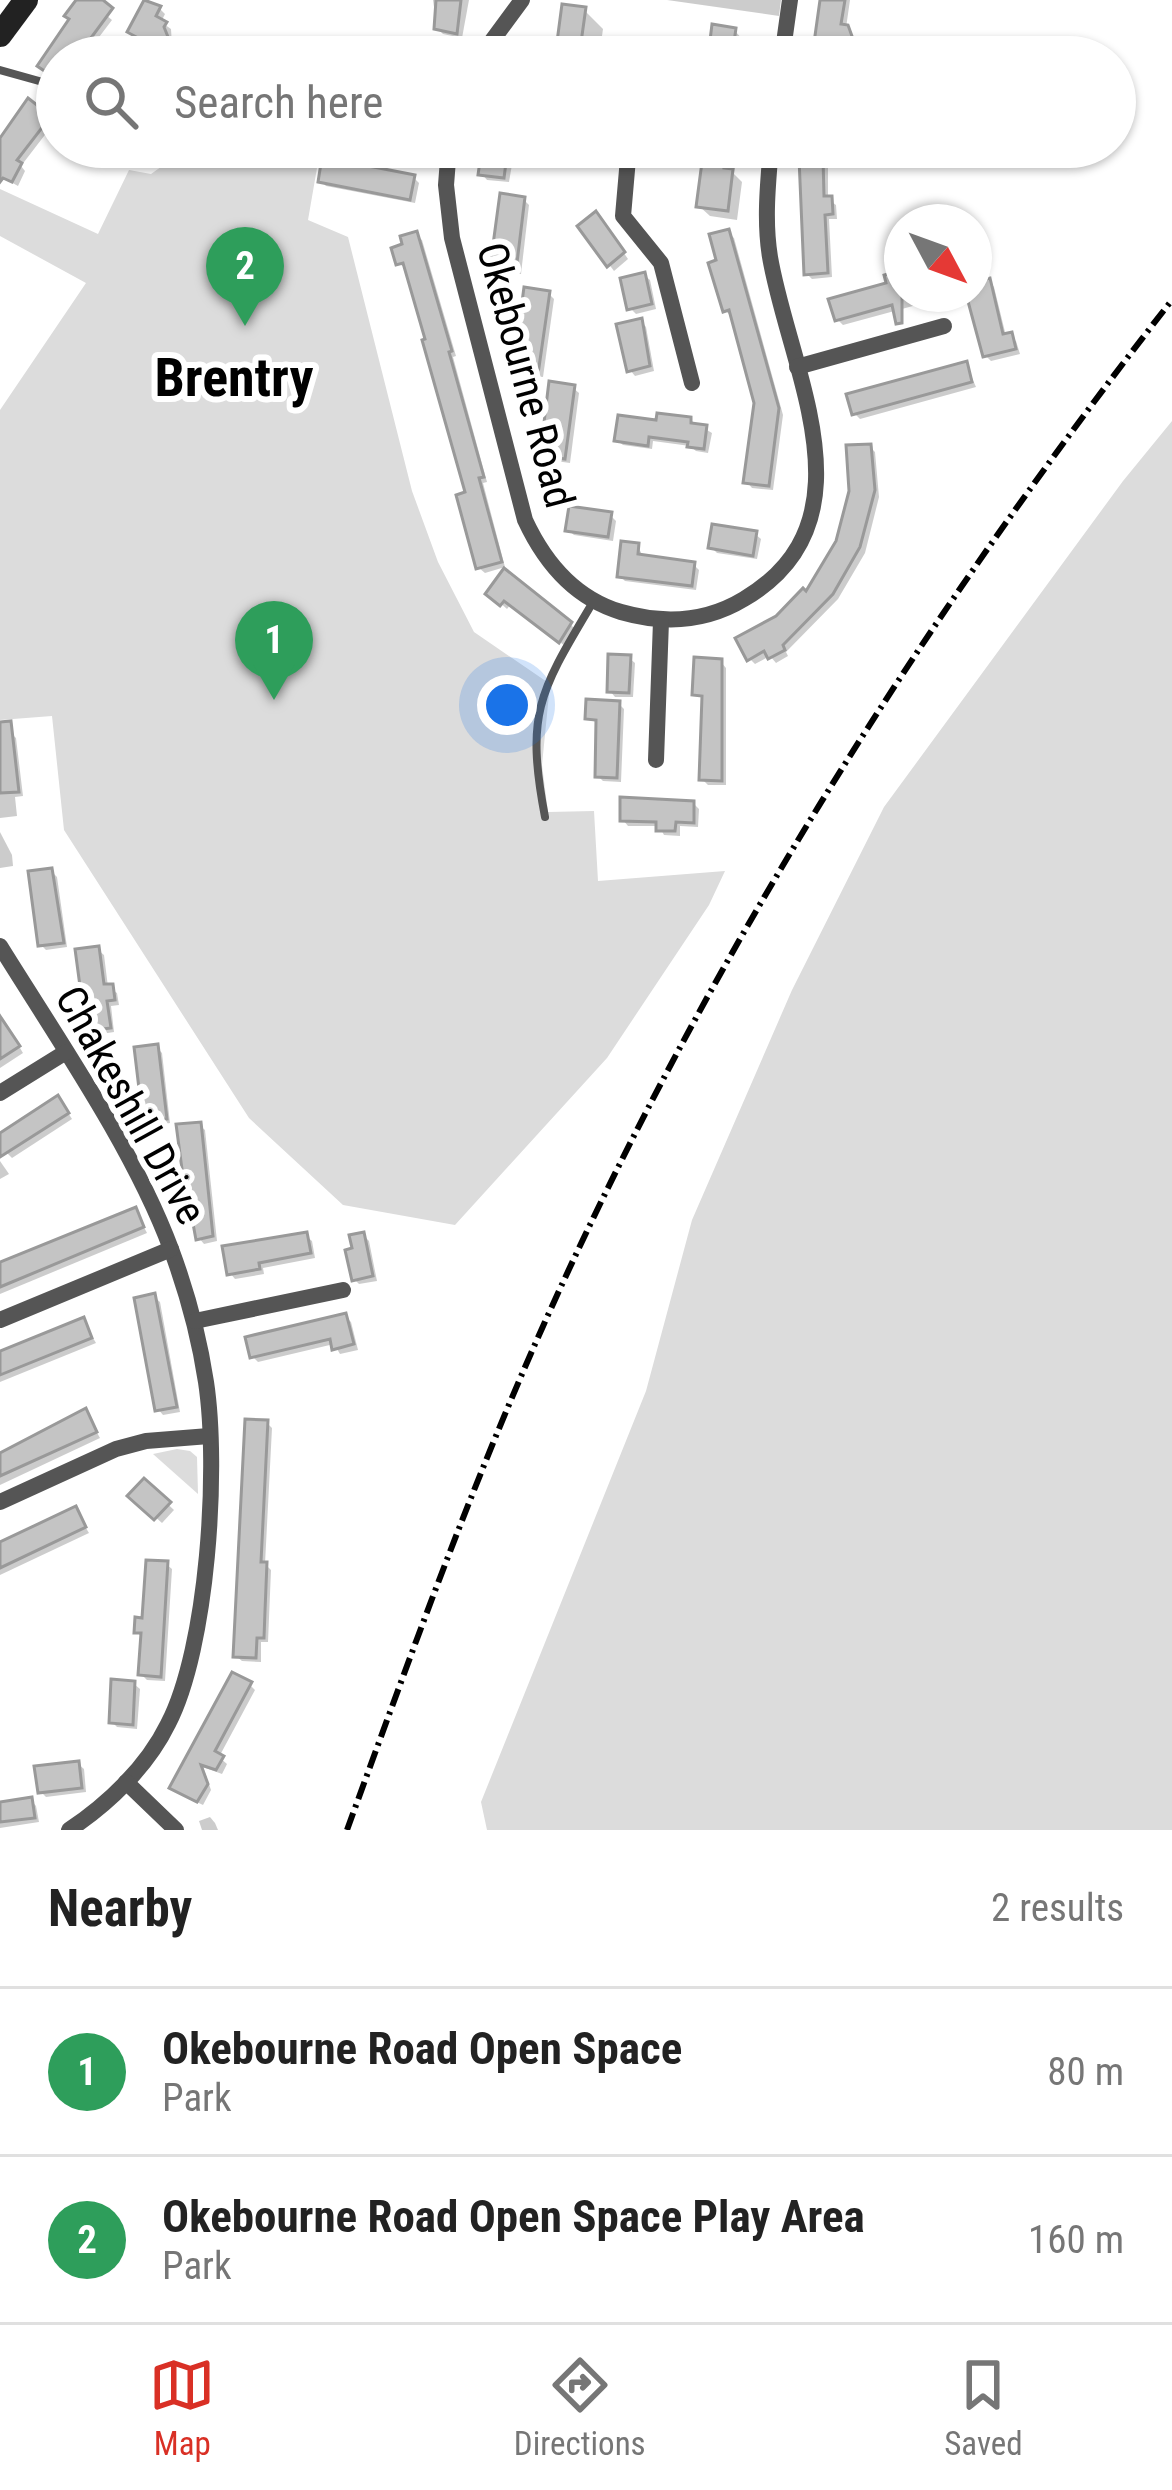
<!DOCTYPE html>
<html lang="en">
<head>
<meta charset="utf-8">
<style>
	:root { --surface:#fff; --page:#f6f6f6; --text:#222; --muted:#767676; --line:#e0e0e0; --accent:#d93025 }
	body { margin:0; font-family:"Roboto Condensed",sans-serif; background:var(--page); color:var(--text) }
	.compass { position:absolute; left:884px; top:204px; width:108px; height:108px; border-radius:50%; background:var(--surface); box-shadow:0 3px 9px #0004; rotate:131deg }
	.you { position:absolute; left:507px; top:705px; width:42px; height:42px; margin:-30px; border:9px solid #fff; border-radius:50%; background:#1a73e8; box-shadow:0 0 0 18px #1a73e833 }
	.badge { display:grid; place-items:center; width:78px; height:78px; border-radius:50%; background:var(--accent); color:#fff; font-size:39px; font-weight:700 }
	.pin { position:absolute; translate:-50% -99px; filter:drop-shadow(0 3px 6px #0008) }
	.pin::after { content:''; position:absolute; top:63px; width:42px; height:36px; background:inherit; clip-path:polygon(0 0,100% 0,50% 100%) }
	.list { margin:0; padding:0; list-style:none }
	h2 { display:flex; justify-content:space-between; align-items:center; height:156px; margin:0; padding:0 48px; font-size:51px }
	h2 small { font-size:39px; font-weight:400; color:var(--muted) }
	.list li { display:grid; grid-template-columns:78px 1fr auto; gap:36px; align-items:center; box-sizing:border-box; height:168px; padding:0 48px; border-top:3px solid var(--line) }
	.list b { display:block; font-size:45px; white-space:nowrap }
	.list p { margin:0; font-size:39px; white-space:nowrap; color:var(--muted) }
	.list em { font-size:39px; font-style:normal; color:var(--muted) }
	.icon { flex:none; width:66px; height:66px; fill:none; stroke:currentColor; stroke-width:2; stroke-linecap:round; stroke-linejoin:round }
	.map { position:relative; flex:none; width:1172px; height:1830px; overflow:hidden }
	.search { position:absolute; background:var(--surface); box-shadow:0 3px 9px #0004; left:36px; right:36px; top:36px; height:132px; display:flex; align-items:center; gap:30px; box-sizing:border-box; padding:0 42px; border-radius:66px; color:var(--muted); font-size:45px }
	.sheet { height:492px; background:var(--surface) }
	nav { display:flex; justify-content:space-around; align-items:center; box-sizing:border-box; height:168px; border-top:3px solid var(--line); background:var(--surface); font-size:33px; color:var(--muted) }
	nav a { display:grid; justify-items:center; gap:6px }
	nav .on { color:var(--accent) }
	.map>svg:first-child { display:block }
	.green { fill:#dcdcdc }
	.shadow { fill:#0003 }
	.building { fill:#c4c4c4; stroke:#999; stroke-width:3 }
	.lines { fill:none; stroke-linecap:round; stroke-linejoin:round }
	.lane { stroke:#555; stroke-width:8 }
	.street { stroke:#555; stroke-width:16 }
	.secondary { stroke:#222; stroke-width:24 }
	.rail { stroke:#000; stroke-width:6; stroke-dasharray:18 6 3 6; stroke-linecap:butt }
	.labels { text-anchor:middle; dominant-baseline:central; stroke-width:12; stroke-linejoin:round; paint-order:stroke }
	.street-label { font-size:42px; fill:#000; stroke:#fff }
	.district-label { font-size:54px; font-weight:bold; fill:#000; stroke:#fff }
</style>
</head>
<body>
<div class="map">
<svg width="1172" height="1830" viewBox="0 0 1172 1830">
	<rect width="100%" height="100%" fill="#fff"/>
	<g class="green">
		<path d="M189,147h53l21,9 54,12 -9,52 40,17 64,254 26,71 36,70 76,52 -8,81 6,47 46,-1 4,70 127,-10 -16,34 -102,153 -152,167 -112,-20 -94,-87 -185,-288 -12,-114 -52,4v-310l86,-127 -86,-47v-47l98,45 31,-64 22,4z"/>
		<path d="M1172,421v1409h-685l-6,-28 165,-411 46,-171 100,-230 92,-183 239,-326z"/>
		<path d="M177,1449l13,2 7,6 1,37 -45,-40z"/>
	</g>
	<g class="shadow">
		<path d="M80,0h8l24,20 -28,37h-27v21l-12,-8z"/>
		<path d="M433,0h36l-7,38 -19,-4 -6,-6z"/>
		<path d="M667,0h114l-2,16z"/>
		<path d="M823,0h27l-4,28 11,17 -16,12h-26z"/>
		<path d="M159,8l6,6 -4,8 10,7 1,16 -4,9 -37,-22z"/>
		<path d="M584,10l19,19 -4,28h-41z"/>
		<path d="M734,30l10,11 -2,16h-31z"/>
		<path d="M49,118l5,5 -33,43 4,5 -7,15 -18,-10v-31z"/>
		<path d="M152,147l-7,21 -49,-15 -5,-5z"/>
		<path d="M272,147h28l-2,11 -21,-4z"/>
		<path d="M486,147h29l-6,35 -22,-2 -5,-6z"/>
		<path d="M622,147l-2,14 -57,-8 -6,-5z"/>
		<path d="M700,147h37l-3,27 8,8 -5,38 -27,-4 -11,-10 7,-53z"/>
		<path d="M804,147h24v52l8,6 1,14h-8l3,58 -20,2 -5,-5z"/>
		<path d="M413,177l6,6 -4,20 -89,-17 -5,-5z"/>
		<path d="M524,200l5,5 -8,69 -23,-2 -5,-6z"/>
		<path d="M601,220l27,39 -14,12 -33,-44z"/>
		<path d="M728,232l6,6 49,177 -10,75 -21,-2 -5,-6 10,-79 -26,-87 -6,-6 -5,-48z"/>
		<path d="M416,235l6,5 34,116 -3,1 34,125 -4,1 22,84 -20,6 -6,-5 -11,-74 -39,-153 -22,-73 -8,-4z"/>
		<path d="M902,272v22h55l-114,31 -6,-6 53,-34z"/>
		<path d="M644,275l6,5 6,29 -20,5 -6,-6z"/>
		<path d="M989,281l5,6 12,49 10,5 4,13 -29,7 -5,-5 -17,-62h5v-9z"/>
		<path d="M548,293l6,6 -11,78 -21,-2 -6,-6z"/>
		<path d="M641,321l5,6 8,44 -19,5 -5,-6z"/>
		<path d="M966,364l10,23 -116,32 -5,-5z"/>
		<path d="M573,388l6,5 -9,70 -22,-3 -5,-5z"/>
		<path d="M690,420l22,13 -4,20 -12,-2 -6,-5 -37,-5 -1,8 -29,-4 -6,-5 41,-17z"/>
		<path d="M870,447l5,5 4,45 -14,56 -27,46 -52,53 2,4 -12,7 -6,-7 -15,8 -5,-5 27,-41 29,-23 32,-53z"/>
		<path d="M610,515l6,6 -3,20 -39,-6 -6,-5z"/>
		<path d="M755,534l6,5 -4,20 -40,-6 -6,-6z"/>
		<path d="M638,546l5,11 51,8 5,5 -3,20 -71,-9 -5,-5z"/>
		<path d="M489,593l81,31 5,5 -10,17 -54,-42 -4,5z"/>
		<path d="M629,658l6,5 -2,34h-18l-5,-6z"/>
		<path d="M721,662l5,6v117h-18l-6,-6 3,-79 -10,-6z"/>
		<path d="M619,704l5,5 -3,73 -18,-1 -5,-5 1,-52 -11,-6z"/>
		<path d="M11,733l5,5 7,58 -8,1 2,19 -17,2v-84z"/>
		<path d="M693,803l6,6 -1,18 -18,-1v10l-16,-1 -5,-9h-31l-5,-6z"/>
		<path d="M0,832l12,23 1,11 -13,2z"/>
		<path d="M51,871l6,6 10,70 -21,3 -5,-5z"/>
		<path d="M98,950l6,5 4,32 9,6 2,12 -8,1 3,26 -19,3 -6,-5z"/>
		<path d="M14,1038l9,15 -23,15v-29z"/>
		<path d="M156,1047l6,6 8,70 -19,3 -5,-6z"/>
		<path d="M63,1105l9,14 -60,39 -6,-6 -6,-16z"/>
		<path d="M199,1125l6,5 12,111 -13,3 -5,-6z"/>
		<path d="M0,1161l9,13 -9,5z"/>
		<path d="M135,1210l12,23 -147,61v-29z"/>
		<path d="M363,1235l6,6 8,40 -18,3 -5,-5 1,-28z"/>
		<path d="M306,1236l6,5 3,17 -52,10 1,6 -29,5 -5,-6z"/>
		<path d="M154,1297l6,5 20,110 -17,3 -5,-6z"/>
		<path d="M345,1316l6,6 7,28 -18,4 -6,-10 -76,18 -5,-5z"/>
		<path d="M83,1321l13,22 -96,39v-28z"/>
		<path d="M85,1411l15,27 -100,47v-30z"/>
		<path d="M267,1423l5,5 -7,136 6,6 -3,72h-7v20l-19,-1 -6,-5z"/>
		<path d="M144,1482l30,28 -12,13 -30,-27z"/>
		<path d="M75,1510l14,23 -89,42v-30z"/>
		<path d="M166,1564l6,5 -7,112 -18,-1 -6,-6 3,-35 -7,-7z"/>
		<path d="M134,1684l6,5 -3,40 -20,-2 -5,-5z"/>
		<path d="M250,1685l5,5 -36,67 8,7 -5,10 -19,-7 8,23 -8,15 -25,-12 -5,-6z"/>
		<path d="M78,1764l6,5 2,23 -40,5 -5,-5z"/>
		<path d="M31,1800l5,6 3,16 -39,6v-23z"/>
		<path d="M210,1817l5,6 3,7h-16l-3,-9z"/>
	</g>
	<g class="building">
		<path d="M76,0h27l10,8 -36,49h-20v20l-5,-1 -15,-10 32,-47 -5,-3z"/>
		<path d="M144,0l17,6 -5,10 11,6 -3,5 6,15 -17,4 -26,-14z"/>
		<path d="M436,0h25l-4,34 -23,-5z"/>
		<path d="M820,0h25l-4,24 7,1 5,14 -16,11 -1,7h-24z"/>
		<path d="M562,4l24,3 -7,50h-24z"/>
		<path d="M712,24l24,4 -4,29h-24z"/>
		<path d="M28,98l23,18 -34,44 5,3 -10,19 -9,-4 -3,4v-44z"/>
		<path d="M95,147h50l-5,18 -46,-14z"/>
		<path d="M482,147h26l-4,31 -26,-3z"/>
		<path d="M704,147h23l-3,21 9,1 -5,42 -32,-4z"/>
		<path d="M322,157l93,18 -5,25 -92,-18z"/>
		<path d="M799,158h24l1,38h8l1,18 -8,1 3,58 -24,2z"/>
		<path d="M500,193l25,4 -9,74 -26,-4z"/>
		<path d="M596,211l29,41 -18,15 -30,-41z"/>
		<path d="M729,229l50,179 -10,78 -26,-3 11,-80 -25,-93 -6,2 -15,-49 8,-3 -7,-26z"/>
		<path d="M417,231l35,120 -3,1 35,125 -5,1 23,84 -26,7 -20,-74 9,-3 -43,-152 3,-1 -22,-76 -7,2 -5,-17 11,-4 -2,-8z"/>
		<path d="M902,270v53l-6,1 -4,-19 -57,16 -7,-22 58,-16 -2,-8z"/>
		<path d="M645,272l7,32 -25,6 -7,-32z"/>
		<path d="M990,278l13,56 9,-2 4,17 -33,8 -17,-63h8v-12z"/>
		<path d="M524,287l26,4 -12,83 -25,-4z"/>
		<path d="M642,318l8,48 -23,6 -11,-48z"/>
		<path d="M967,361l5,21 -120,33 -6,-21z"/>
		<path d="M549,381l26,4 -10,74 -25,-3z"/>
		<path d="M657,413l34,4v6l16,2 -3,24 -17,-2 1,-5 -39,-5 -1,9 -34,-5 4,-26 38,5z"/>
		<path d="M871,444l4,46 -15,57 -27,47 -50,51 2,5 -17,9 -4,-8 -17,10 -12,-23 41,-22 27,-28 3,3 30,-50 13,-50 -3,-46z"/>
		<path d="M569,506l43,6 -4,25 -43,-6z"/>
		<path d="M712,524l45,7 -4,25 -45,-8z"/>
		<path d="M621,541l18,2 -1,11 57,8 -3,24 -75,-9z"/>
		<path d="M504,568l68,54 -13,21 -55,-42 -4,5 -15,-12z"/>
		<path d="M608,654l23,1 -2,38 -22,-1z"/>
		<path d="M694,657l28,2v122l-23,-1 3,-84 -10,-1z"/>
		<path d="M586,699l34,2 -3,77 -22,-1 1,-57 -11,-1z"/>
		<path d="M11,721l8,71 -19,1v-71z"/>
		<path d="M620,797l74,4v22l-18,-1 -1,9h-19v-9l-36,-1z"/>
		<path d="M52,868l12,75 -26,3 -10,-75z"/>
		<path d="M99,946l5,38h9l2,16 -8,1 4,27 -25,3 -11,-82z"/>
		<path d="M0,1016l20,30 -20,13z"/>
		<path d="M158,1044l9,75 -24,3 -9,-75z"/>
		<path d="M58,1095l11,18 -69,44v-24z"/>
		<path d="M201,1122l12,114 -17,4 -6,-33h-3l-11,-83z"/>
		<path d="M136,1207l8,20 -144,60v-25z"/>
		<path d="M307,1232l4,21 -52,10 1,6 -33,6 -5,-29z"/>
		<path d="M364,1232l9,44 -21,5 -7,-31 7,-2 -3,-13z"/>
		<path d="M155,1293l22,114 -22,4 -21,-113z"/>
		<path d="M346,1313l8,31 -22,6 -2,-11 -80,19 -5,-21z"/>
		<path d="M84,1317l8,21 -92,37v-24z"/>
		<path d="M86,1408l11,24 -97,44v-23z"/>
		<path d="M245,1419l23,1 -7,142h6l-2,49 -1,27h-7l-1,20 -23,-1z"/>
		<path d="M144,1478l27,24 -17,18 -27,-24z"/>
		<path d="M76,1506l10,21 -86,41v-26z"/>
		<path d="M146,1560l22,1 -7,116 -23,-2 3,-42h-7l1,-16 7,1z"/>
		<path d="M232,1672l20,10 -37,69 9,5 -8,14 -15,-5 7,19 -11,18 -28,-14z"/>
		<path d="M111,1679l24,2 -2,44 -24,-2z"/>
		<path d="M79,1761l3,27 -44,5 -4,-27z"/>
		<path d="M32,1797l3,21 -35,4v-20z"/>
	</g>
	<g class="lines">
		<g class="lane">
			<path d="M0,70l57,16"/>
			<path d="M545,817c-20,-105 -5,-126 48,-215"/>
		</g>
		<g class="street">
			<path d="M480,57l42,-57"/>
			<path d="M782,57l8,-57"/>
			<path d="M449,147l-3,38 6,53 73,282c20,43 49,78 96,92 42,12 85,10 123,-13 133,-78 45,-229 26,-342 -6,-36 -2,-74 1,-110"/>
			<path d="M629,147l-6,69 38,47 31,120"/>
			<path d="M797,367l147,-41"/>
			<path d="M656,760l5,-139"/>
			<path d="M0,946c57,92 134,203 171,303 16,43 28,87 35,133 13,86 2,265 -38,342 -21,43 -60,80 -99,106"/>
			<path d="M0,1093l66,-41"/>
			<path d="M0,1320l171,-71"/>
			<path d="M195,1321l148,-31"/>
			<path d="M0,1502l116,-53 30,-8 63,-5"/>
			<path d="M126,1782l50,48"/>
		</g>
		<path class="secondary" d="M0,35l26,-35"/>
		<path class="rail" d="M347,1830c62,-170 123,-341 197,-506 165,-368 380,-707 628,-1024"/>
	</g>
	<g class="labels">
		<g class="street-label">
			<text transform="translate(526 375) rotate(75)">Okebourne Road</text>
			<text transform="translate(131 1105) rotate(61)">Chakeshill Drive</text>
		</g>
		<g class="district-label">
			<text x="234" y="377">Brentry</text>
		</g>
	</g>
</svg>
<svg class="compass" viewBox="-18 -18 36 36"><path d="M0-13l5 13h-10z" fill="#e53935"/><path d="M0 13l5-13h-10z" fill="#767676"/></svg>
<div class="you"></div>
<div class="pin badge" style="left:274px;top:700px;background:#2e9e5b">1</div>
<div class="pin badge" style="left:245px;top:326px;background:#2e9e5b">2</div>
<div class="search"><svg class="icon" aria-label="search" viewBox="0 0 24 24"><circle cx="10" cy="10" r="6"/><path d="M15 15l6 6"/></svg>Search here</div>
</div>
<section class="sheet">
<h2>Nearby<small>2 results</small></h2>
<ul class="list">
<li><span class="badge" style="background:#2e9e5b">1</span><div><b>Okebourne Road Open Space</b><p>Park</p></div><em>80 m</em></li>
<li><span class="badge" style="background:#2e9e5b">2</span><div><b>Okebourne Road Open Space Play Area</b><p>Park</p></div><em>160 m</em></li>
</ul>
</section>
<nav>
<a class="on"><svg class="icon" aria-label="map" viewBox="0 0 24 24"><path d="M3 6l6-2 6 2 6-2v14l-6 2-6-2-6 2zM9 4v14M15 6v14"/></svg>Map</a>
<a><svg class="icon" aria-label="directions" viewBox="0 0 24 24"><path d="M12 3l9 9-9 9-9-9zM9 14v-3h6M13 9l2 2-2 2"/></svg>Directions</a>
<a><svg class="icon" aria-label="saved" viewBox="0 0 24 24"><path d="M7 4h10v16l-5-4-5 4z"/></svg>Saved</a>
</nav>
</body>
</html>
